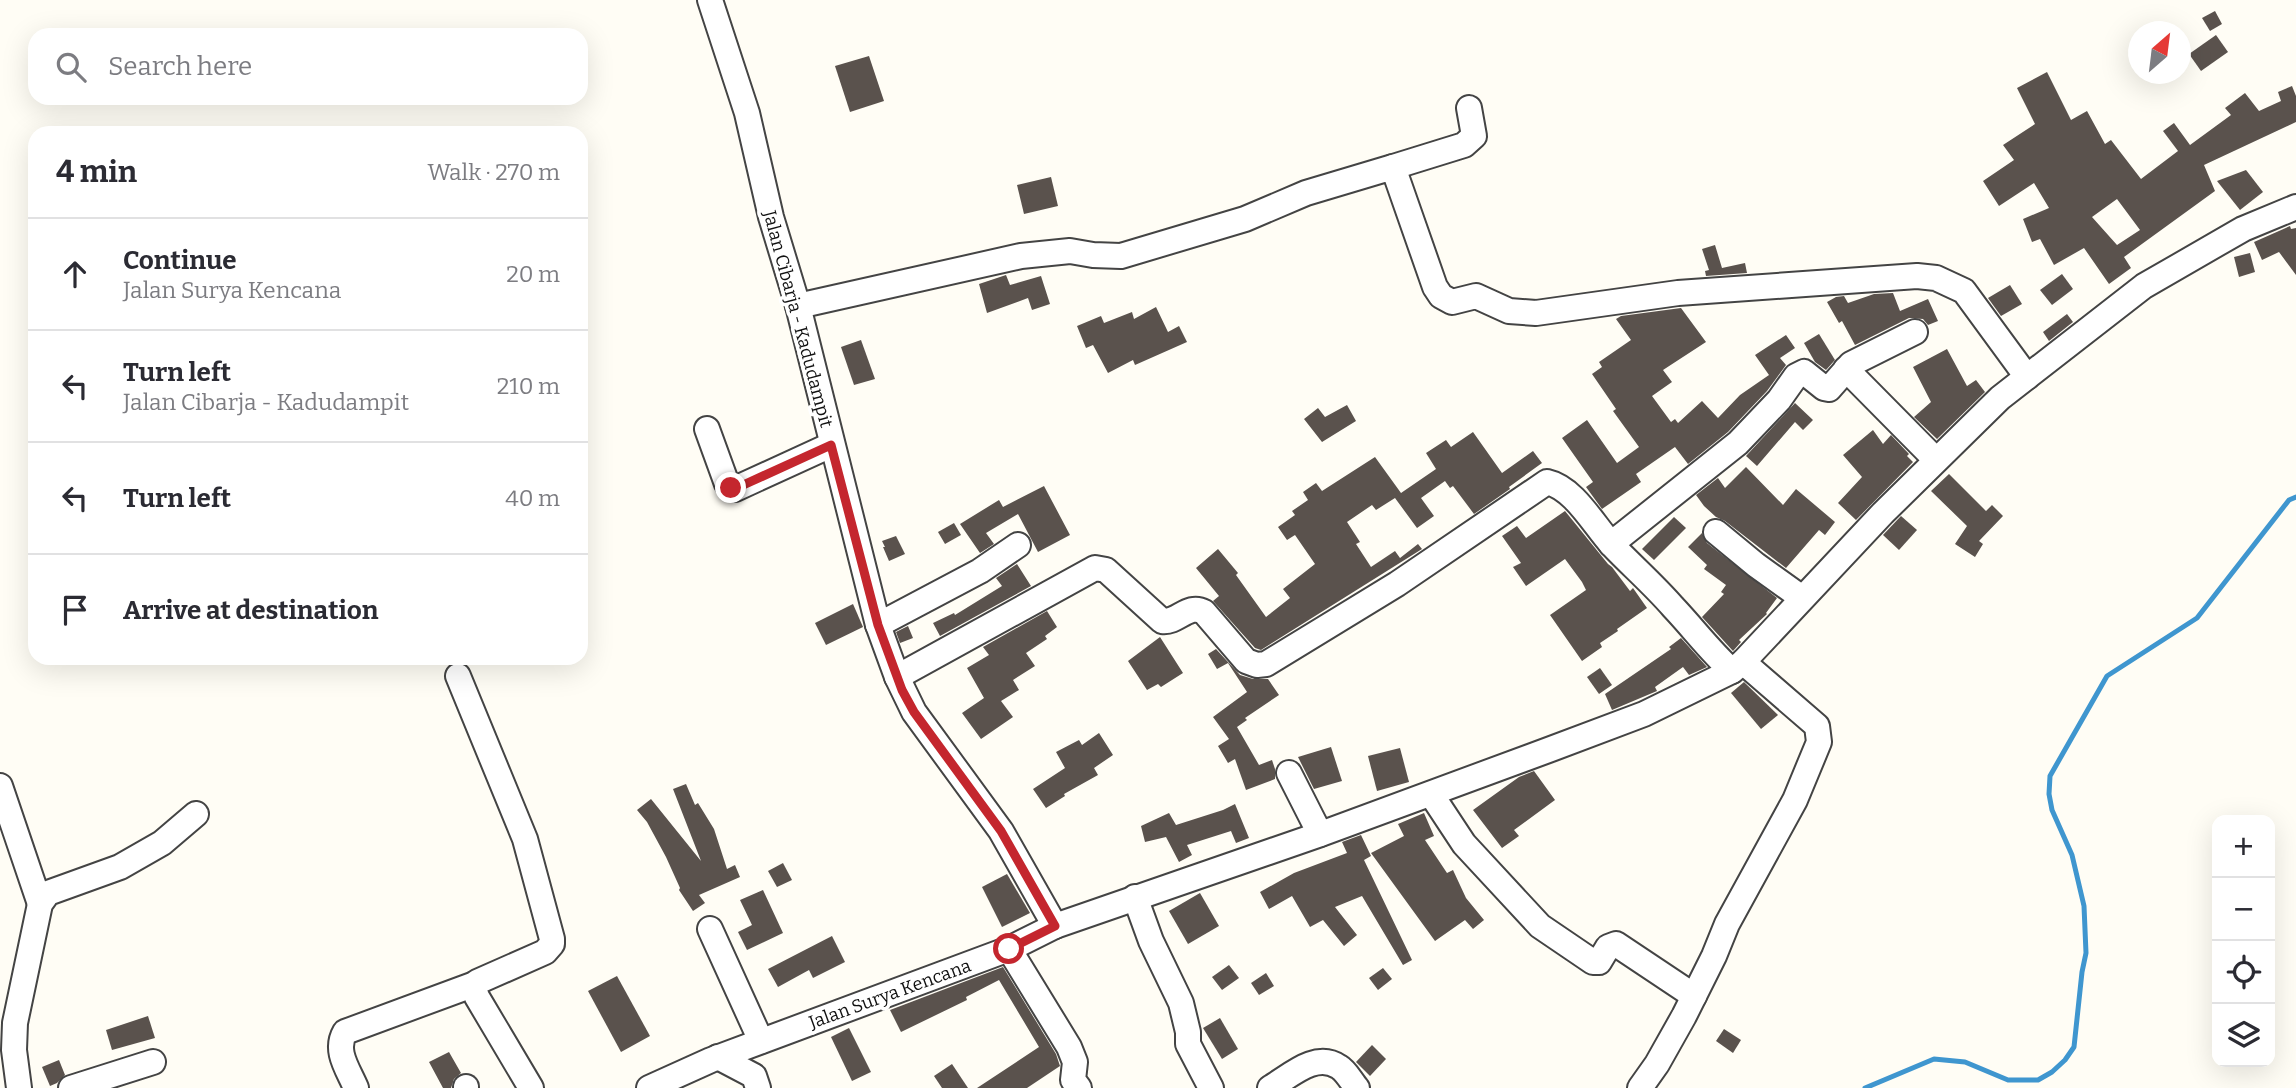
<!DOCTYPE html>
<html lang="en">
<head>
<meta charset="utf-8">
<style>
	:root { --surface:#fff; --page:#f2f2f3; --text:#2b2b33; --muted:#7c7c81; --line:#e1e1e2 }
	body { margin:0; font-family:Bitter,serif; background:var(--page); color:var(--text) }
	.controls { position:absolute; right:21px; bottom:21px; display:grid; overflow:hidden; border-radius:14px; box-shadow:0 7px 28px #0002 }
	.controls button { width:63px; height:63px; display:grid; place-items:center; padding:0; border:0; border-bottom:2px solid var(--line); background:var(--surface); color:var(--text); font:35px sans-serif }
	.compass { position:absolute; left:2128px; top:21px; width:63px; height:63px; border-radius:50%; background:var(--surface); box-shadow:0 7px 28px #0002; rotate:28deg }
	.stop { position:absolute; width:21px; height:21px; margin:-16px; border:5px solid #c4262e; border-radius:50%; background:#fff }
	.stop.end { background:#c4262e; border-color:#fff; box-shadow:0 2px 7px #0008 }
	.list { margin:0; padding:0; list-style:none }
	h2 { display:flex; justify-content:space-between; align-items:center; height:91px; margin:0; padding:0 28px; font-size:30px }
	h2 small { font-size:23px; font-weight:400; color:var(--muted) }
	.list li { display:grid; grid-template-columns:46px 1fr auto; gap:21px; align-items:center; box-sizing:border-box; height:112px; padding:0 28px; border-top:2px solid var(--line) }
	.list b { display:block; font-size:26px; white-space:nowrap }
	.list p { margin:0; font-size:23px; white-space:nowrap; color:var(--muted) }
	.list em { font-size:23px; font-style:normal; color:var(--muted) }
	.icon { flex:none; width:38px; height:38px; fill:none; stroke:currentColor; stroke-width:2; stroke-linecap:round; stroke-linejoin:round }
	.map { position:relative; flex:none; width:2296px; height:1088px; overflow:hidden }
	.search { position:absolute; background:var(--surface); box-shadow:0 7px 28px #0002; left:28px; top:28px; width:560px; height:77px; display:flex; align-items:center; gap:18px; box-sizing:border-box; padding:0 24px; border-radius:21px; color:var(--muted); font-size:26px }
	.panel { position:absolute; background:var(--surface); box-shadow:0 7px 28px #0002; left:28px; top:126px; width:560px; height:539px; border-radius:21px }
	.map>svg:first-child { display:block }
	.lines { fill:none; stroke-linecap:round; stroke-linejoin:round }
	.stream { stroke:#3f96cf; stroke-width:5 }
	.building { fill:#5a524d; fill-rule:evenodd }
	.minor-casing { stroke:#444; stroke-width:28 }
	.minor { stroke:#fff; stroke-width:24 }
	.route { stroke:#c4262e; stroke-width:9 }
	.labels { text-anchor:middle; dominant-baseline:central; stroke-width:7; stroke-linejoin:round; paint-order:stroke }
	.street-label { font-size:18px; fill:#111; stroke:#fff }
</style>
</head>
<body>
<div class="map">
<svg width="2296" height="1088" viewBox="0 0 2296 1088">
	<rect width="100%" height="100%" fill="#fffdf5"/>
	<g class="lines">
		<path class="stream" d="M1865,1088l69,-29 31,3 43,18h30l14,-8 13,-12 9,-13 8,-75 4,-19 -2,-47 -12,-51 -20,-45 -3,-16 1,-18 57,-100 90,-58 92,-118 7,-3"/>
	</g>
	<g class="building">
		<path d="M2215,11l7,13 -12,7 -8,-13z"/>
		<path d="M2216,35l12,17 -27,19 -12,-17z"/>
		<path d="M869,56l15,45 -34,11 -15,-46z"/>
		<path d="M2047,72l24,48 16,-9 18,33 6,-4 30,39 37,-28 -15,-20 11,-8 16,22 41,-30 -6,-7 20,-15 14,18 22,-10 -3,-9 14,-6 4,10v26l-92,43 11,26 -91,66 7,11 -22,16 -25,-36 -30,17 -14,-26 -8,3 -9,-23 26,-11 -15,-25 -35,23 -16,-25 31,-21 -11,-15 32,-21 -18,-36zM2117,199l23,31 -23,15 -25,-28z"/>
		<path d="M2246,170l17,22 -23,18 -23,-29z"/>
		<path d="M1051,177l7,29 -34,8 -7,-29z"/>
		<path d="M2290,226l1,3 5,-1v47l-17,-23 -17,8 -8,-18z"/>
		<path d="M1715,245l7,23 23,-5 2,10 -41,3 -1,-5 4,-1 -7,-21z"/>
		<path d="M2250,253l5,19 -16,5 -5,-20z"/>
		<path d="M2062,274l11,15 -21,16 -12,-15z"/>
		<path d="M1006,275l4,10 31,-9 9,28 -18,6 -4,-12 -41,15 -8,-29z"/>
		<path d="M2010,285l12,19 -21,12 -13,-18z"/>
		<path d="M1893,293l7,18 28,-12 10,22 -10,4 -5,-6 -14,-1 -54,27 -13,-24 -3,2 -12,-21 9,-5 8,-1 4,7 26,-9z"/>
		<path d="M1156,307l12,25 11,-6 8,16 -52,23 -2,-5 -25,13 -15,-28 -7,3 -9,-22 24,-10 3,7 28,-11 2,7z"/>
		<path d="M1681,308l25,34 -43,28 9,12 -20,14 19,26 4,-3 3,4 24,-22 16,17 22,-23 29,-20 -14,-20 31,-20 9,13 -15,10 6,7 -19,26 -39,41 -40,32 -13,-17 -39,27 5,8 -39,27 -16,-22 7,-5 -31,-44 25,-18 30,43 22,-16 -26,-36 3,-2 -24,-35 10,-7 -3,-5 32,-22 -15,-21 5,-3z"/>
		<path d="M2067,314l6,8 -24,19 -6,-9z"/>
		<path d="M1819,334l16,26 -9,10 -11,-8 -11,-19z"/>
		<path d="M861,340l14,39 -21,6 -13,-38z"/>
		<path d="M1947,349l20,37 9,-6 9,12 -48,47 -23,-22 17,-15 -18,-35z"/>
		<path d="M1795,403l18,17 -10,10 -8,-8 -38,44 -11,-10z"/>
		<path d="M1347,405l9,16 -34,21 -18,-23 14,-11 7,9z"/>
		<path d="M1873,430l10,14 8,-9 18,19 -2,2 6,6 -57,58 -18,-17 24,-26 -19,-22z"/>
		<path d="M1473,432l29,41 31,-22 9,12 -33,24 1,2 -36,25 -21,-28 -3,2 -5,-7 -24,17 13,18 -17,12 -22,-30 -19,12 -4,-5 -25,17 13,20 -4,2 15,23 24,-16 5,7 18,-14 4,5 -161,101 -6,-2 -42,-47 6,-5 -23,-28 22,-19 20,24 -2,2 30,42 24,-19 -7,-9 32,-25 -20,-29 -8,5 -9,-13 17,-12 -3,-4 16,-11 -5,-8 13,-9 6,8 53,-34 26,36 35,-24 -10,-16 20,-13 5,7z"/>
		<path d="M1746,467l37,38 13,-16 39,33 -10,13 -6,-5 -33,38 -61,-47 -9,-4 -12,-11 -8,-11 22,-17 7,10z"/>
		<path d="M1949,474l37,37 6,-6 11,11 -24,25 4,3 -8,13 -20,-13 12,-18 -36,-35z"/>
		<path d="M1044,486l26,49 -32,17 -20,-38 -32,19 8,11 -14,9 -20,-29 39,-24 4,7z"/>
		<path d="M1565,511l43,53 4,3 18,24 3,-3 14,20 -30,21 1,2 -18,12 2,4 -20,14 -32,-46 36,-25 -4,-8 -17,-23 -39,27 -13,-19 8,-4 -19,-27 15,-10 9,12z"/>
		<path d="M1901,516l16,14 -18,20 -16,-15z"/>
		<path d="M1674,517l12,11 -32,32 -12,-11z"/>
		<path d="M954,523l7,12 -16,9 -7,-12z"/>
		<path d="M1702,533l5,10 70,55 -11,15 1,1 -28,26 2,2 -8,9 -31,-34 22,-23 -3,-2 5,-7 -22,-16 3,-4 -19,-18z"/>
		<path d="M896,536l9,18 -16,7 -6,-14h2l-3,-6z"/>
		<path d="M1017,564l14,22 -91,50 -7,-13 21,-10 1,2 47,-29 -6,-8z"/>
		<path d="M853,604l10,23 -37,18 -11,-22z"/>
		<path d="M1047,611l10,16 -12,9 2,3 -21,14 9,13 -22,14 6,10 -18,11 12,16 -32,22 -19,-26 22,-15 -17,-30 22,-13 -6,-8z"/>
		<path d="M908,626l5,12 -13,5 -4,-11z"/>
		<path d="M1160,637l23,36 -22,14 -3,-3 -11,6 -19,-29z"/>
		<path d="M1681,638l26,29 -18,8 -6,-8 -28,20 2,4 -45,19 -7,-16 66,-45 -2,-2z"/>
		<path d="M1216,649l24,26 13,4h15l11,16 -34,23 2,2 -10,7 22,38 13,-5 3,9v10l-29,11 -11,-31 -7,4 -10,-17 11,-7 -16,-22 34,-25 -19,-29 -11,6 -9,-15z"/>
		<path d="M1600,668l12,17 -13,9 -12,-17z"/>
		<path d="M1744,682l34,33 -17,14 -30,-36z"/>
		<path d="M1099,733l14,22 -19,13 4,7 -34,19 1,2 -19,12 -13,-19 32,-21 -9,-16 23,-12 3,5z"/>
		<path d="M1331,747l11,34 -28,8 -16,-32z"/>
		<path d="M1400,748l9,34 -32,9 -9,-35z"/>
		<path d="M1534,771l21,29 -41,30 5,6 -17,12 -29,-38 46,-33z"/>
		<path d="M686,784l9,21 3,-2 16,26 13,40 8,-4 5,12 -41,18 6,8 -12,8 -14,-21 1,-2 -14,-31 -19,-35 -10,-12 14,-11 50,62 -28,-72z"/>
		<path d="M1235,804l14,34 -13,5 -5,-12 -44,14 5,10 -13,7 -13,-25 -21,5 -4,-16 28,-13 7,12 47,-15z"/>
		<path d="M1424,813l10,23 -9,4 22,33 6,-3 13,28 18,22 -11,9 -8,-9 -30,21 -64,-88 33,-17 -6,-12z"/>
		<path d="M1361,835l10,21 -7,4 48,100 -9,5 -41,-69 -27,11 22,28 -13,11 -21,-26 -13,7 -18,-31 -23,13 -9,-17 34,-19 53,-20 -5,-11z"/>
		<path d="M783,863l9,17 -15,7 -9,-16z"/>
		<path d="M1007,874l23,39 -28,14 -20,-40z"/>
		<path d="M763,890l20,43 -36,17 -9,-18 14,-7 -12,-25z"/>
		<path d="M1200,893l19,33 -31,18 -19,-33z"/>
		<path d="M832,936l13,26 -32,16 -4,-8 -31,17 -10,-18z"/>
		<path d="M1229,965l10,13 -17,12 -10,-13z"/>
		<path d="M1003,967l53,87 4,12 -33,22h-50l62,-41 -40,-67 -33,17 1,3 -66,32 -11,-22z"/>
		<path d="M1383,968l9,11 -14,11 -9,-12z"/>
		<path d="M1266,973l8,13 -15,9 -8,-12z"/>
		<path d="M617,976l33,60 -29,16 -33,-61z"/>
		<path d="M148,1016l7,22 -43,12 -6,-20z"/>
		<path d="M1220,1018l18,31 -16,10 -19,-31z"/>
		<path d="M849,1028l22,44 -19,9 -21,-44z"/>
		<path d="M1724,1029l17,11 -8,13 -17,-12z"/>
		<path d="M1372,1045l14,14 -16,17 -14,-14z"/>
		<path d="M449,1052l12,21 -7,6 -3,9h-8l-14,-26z"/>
		<path d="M59,1060l6,15 -8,8 -7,3 -8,-19z"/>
		<path d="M952,1064l16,24h-26l-8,-12z"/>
	</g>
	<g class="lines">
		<defs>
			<g id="minor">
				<path d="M710,0l37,113 24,104 27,89 80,319 19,52 17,35 87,119 54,95"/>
				<path d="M1393,167l71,-22 10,-9 -5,-28"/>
				<path d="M798,306l223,-50 49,-5 23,4 28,1 124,-37 61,-26 87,-26 42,120 6,9 11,6 24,-6 33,15 27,2 142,-20 239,-17 19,2 28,13 63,86"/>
				<path d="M1846,369l90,91"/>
				<path d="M707,429l20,55 8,5 96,-44"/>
				<path d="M1716,532l40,33 46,33"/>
				<path d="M1611,544l127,-101 41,-43 17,-24 8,-4 20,16 5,1 22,-25 64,-32"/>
				<path d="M878,625l102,-54 38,-26"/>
				<path d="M458,676l67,163 27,100v5l-7,8 -68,30 -3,6 3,9 54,91"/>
				<path d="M897,677l198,-109 11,2 56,51c16,2 26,-18 42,-9l42,49 11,4 9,-1 131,-80 150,-102c27,6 46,42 65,63 20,21 42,40 61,62 20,21 37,44 59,64"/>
				<path d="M1289,773l31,61"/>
				<path d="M0,786l40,118"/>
				<path d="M1431,794l33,50 76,82 53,36h6l9,-15 8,-3 78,52"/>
				<path d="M1135,897l16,44 30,62 7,29v12l23,44"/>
				<path d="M710,929l51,112"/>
				<path d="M1009,949l60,98 6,15 -2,18 6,8"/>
				<path d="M718,1057l36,19 4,12"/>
				<path d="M466,1087v1"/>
				<path d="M19,1088l-5,-38 1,-27 25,-119 8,-11 72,-26 42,-24 34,-29"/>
				<path d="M71,1088l82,-26"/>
				<path d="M356,1088c-8,-19 -22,-37 -11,-56l130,-48"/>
				<path d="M649,1088l62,-28 298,-111 46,-23 263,-91 233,-86 93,-35 88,-43 11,-9 140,-149 117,-115 144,-112 99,-57 53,-22"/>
				<path d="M1270,1088c20,-12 46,-37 69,-21 7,4 12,14 18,21"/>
				<path d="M1640,1088l17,-24 27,-48 30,-60 13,-32 68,-124 24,-58 -2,-16 -74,-64"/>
			</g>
		</defs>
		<use href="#minor" class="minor-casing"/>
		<use href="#minor" class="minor"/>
	</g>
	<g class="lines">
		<path class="route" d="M731,488l10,-2 90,-41 47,180 24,65 12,22 87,119 54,95 -46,23"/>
	</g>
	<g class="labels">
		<g class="street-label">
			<text transform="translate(798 319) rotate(75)">Jalan Cibarja - Kadudampit</text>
			<text transform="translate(890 994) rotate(-20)">Jalan Surya Kencana</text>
		</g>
	</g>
</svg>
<div class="controls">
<button>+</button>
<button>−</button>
<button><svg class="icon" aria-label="locate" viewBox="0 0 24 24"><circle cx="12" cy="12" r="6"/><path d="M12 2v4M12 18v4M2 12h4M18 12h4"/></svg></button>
<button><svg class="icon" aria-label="layers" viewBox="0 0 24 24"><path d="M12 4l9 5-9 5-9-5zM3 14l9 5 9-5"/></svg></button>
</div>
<svg class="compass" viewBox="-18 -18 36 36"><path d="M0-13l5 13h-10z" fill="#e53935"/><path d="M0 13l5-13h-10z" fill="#7c7c81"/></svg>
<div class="stop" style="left:1009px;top:949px"></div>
<div class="stop end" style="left:731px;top:488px"></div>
<div class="search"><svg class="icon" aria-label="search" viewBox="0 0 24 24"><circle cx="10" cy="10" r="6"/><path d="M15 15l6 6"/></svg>Search here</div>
<section class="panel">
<h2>4 min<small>Walk · 270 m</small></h2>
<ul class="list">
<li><svg class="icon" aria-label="ahead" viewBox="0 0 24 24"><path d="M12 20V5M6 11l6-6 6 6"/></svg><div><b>Continue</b><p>Jalan Surya Kencana</p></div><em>20 m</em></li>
<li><svg class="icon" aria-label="left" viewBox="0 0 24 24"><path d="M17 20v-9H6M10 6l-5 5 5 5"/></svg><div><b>Turn left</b><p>Jalan Cibarja - Kadudampit</p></div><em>210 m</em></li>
<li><svg class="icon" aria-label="left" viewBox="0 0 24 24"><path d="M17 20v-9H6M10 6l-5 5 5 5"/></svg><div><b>Turn left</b></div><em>40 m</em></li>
<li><svg class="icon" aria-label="arrive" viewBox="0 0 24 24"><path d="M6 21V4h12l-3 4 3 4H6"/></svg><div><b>Arrive at destination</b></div></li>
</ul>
</section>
</div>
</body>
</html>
